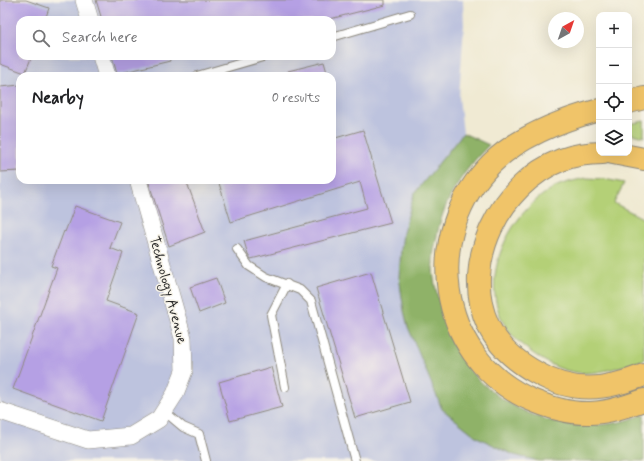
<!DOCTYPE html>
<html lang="en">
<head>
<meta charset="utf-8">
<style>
	:root { --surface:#fff; --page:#f2f2f2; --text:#202124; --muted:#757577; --line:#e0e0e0 }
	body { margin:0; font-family:Mynerve,sans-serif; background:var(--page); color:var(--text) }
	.controls { position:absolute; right:12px; top:12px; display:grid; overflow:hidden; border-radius:8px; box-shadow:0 4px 16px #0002 }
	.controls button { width:36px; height:36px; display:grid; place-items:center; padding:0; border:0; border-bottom:1px solid var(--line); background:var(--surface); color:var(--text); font:20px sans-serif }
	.compass { position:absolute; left:548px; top:12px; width:36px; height:36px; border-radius:50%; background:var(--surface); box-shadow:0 4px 16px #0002; rotate:40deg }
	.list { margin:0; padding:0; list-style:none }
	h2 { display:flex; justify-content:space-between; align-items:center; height:52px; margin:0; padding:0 16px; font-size:17px }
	h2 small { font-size:13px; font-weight:400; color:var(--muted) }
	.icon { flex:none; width:22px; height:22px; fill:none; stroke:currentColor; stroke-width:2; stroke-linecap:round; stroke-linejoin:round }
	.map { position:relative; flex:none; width:644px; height:461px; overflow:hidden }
	.search { position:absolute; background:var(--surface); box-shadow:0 4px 16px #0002; left:16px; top:16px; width:320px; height:44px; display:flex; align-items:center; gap:10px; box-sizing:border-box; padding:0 14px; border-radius:12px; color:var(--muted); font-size:15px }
	.panel { position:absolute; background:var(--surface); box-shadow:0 4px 16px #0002; left:16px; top:72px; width:320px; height:112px; border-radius:12px }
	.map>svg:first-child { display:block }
	.industrial { fill:#bdc3de; fill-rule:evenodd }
	.green { fill:#b4d077; stroke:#707e51 }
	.forest { fill:#8fb268; stroke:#5d6e4a }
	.building { fill:#b5a0e4 }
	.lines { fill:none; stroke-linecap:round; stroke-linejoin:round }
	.lane-casing { stroke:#8e8a7f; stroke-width:10 }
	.street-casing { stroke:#8e8a7f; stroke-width:18 }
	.highway-casing { stroke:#8e8a7f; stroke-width:24 }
	.lane { stroke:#fff; stroke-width:8 }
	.street { stroke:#fff; stroke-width:17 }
	.highway { stroke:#f0c469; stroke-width:22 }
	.labels { text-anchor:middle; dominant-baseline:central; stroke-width:3; stroke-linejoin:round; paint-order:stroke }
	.street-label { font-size:14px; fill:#2b2b2b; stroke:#f7f3e8 }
</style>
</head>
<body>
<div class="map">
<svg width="644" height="461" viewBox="0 0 644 461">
	<rect width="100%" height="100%" fill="#f7f3e8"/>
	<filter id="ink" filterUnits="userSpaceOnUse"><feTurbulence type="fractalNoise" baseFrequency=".025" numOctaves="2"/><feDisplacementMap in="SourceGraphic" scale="8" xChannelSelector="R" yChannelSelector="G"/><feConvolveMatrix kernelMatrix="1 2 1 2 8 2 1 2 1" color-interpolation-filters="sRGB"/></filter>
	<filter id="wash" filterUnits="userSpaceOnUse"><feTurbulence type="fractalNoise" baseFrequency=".012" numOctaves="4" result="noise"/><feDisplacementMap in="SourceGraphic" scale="16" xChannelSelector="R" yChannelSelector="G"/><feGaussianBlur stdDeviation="0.9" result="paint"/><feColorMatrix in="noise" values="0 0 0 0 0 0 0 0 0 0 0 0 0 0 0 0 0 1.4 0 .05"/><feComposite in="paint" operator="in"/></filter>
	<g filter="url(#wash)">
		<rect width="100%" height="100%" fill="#f0ead3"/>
		<path class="industrial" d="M0,0h463l1,25 -5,72 4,36 -49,61 -11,39 -2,17 -2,27 5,34 4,16 34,82 72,46 25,6h-539zM20,20h312v36h-312zM20,76h312v104h-312z"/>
		<g class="green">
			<path d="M644,121v16l-15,-4v-9z"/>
			<path d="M587,178l17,1 20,4 -10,20 30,16v141c-19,5 -40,13 -59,13 -18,0 -36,-8 -51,-19 -10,-7 -21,-16 -28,-27 -30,-48 3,-115 49,-140 11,-5 21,-7 32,-9z"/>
		</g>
		<path class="forest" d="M463,133l26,12c-27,27 -47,57 -53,96 -1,5 -3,12 -3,18 -1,20 4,34 9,53 3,9 5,20 9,29 22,47 74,80 125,84 23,1 47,-1 68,-11v47h-105l-25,-6 -37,-18 -35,-28 -34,-82 -4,-16 -5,-34 2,-27 2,-17 11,-39z"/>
		<g id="blocks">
			<g class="building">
				<path d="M0,0h26l23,8 -4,12h-25v36h12l-7,17 -25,-9z"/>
				<path d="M96,0h289v5l-59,15h-224z"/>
				<path d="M112,56h57l1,5 -53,13z"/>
				<path d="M324,62l4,14h-40v-5z"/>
				<path d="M20,85v86l-20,1v-85z"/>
				<path d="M363,130l28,93 -140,36 -3,-4 -4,-14 123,-33 -7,-26 -129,40 -13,-42h114v-41z"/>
				<path d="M148,180h38l19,52 -36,14z"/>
				<path d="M75,206l45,16 -10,26 13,5 -17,48 33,12 -38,108 -88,-32 44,-121 -6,-2 13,-35 1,1z"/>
				<path d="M371,272l39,130 -55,16 -39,-130z"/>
				<path d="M216,278l9,25 -26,10 -9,-26z"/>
				<path d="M271,367l11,40 -52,14 -11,-39z"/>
			</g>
		</g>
	</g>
	<g filter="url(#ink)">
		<use href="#blocks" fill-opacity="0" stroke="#8e8a7f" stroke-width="1"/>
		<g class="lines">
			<defs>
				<g id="lane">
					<path d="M332,37l78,-23"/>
					<path d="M197,76l69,-20"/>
					<path d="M237,249l12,17 17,11 34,13 11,11 44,160"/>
					<path d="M285,387l-14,-72 16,-31"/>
					<path d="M164,411l19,16 16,7 7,27"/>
				</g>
				<g id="street">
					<path d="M84,0l6,20"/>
					<path d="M101,56l6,20"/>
					<path d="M0,411l88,29 43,-4 28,-17 16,-25 9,-23 -1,-33 -45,-158"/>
				</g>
				<g id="highway">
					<path d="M629,102l15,-4"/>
					<path d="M599,110c-37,10 -79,26 -107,53 -71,70 -56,191 35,235 20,9 43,16 64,15 19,-1 36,-7 53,-13"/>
					<path d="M603,153c-15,0 -29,2 -42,7 -61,24 -101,103 -73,165 10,21 29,37 49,48 36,21 69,17 107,2"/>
					<path d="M613,153l31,6"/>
				</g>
			</defs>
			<use href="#lane" class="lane-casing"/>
			<use href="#street" class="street-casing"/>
			<use href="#highway" class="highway-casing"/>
			<use href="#lane" class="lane"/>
			<use href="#street" class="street"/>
			<use href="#highway" class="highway"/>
		</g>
	</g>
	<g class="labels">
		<g class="street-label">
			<text transform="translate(168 290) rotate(75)">Technology Avenue</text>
		</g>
	</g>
</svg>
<div class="controls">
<button>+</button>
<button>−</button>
<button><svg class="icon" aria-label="locate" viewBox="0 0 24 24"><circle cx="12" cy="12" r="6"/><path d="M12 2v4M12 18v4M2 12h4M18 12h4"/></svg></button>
<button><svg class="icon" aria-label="layers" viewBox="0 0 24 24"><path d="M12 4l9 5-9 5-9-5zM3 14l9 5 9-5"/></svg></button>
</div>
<svg class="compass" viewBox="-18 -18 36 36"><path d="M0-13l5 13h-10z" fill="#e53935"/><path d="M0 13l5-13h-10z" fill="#757577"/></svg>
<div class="search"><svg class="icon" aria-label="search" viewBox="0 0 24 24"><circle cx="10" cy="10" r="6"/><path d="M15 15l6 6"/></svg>Search here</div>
<section class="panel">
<h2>Nearby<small>0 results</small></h2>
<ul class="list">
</ul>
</section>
</div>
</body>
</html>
